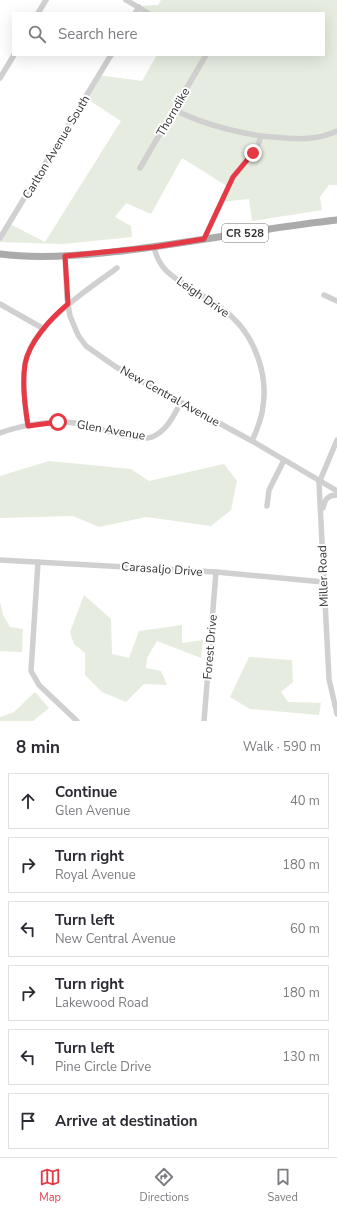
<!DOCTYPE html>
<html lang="en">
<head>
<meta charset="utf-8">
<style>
	:root { --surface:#fff; --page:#f7f7f7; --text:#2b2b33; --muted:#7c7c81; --line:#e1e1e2; --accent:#e63946 }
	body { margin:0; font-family:"Nunito Sans",sans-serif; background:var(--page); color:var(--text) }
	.stop { position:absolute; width:12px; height:12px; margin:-9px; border:3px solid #e63946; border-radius:50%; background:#fff }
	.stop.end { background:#e63946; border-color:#fff; box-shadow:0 1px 4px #0008 }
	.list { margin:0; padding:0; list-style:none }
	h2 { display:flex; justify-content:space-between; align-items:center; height:52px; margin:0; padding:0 16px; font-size:17px }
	h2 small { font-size:13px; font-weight:400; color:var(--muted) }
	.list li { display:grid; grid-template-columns:26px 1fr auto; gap:12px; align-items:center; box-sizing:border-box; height:56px; margin:0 8px 8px; padding:0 8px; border:1px solid var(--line); border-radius:0px }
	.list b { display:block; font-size:15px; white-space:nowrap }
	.list p { margin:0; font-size:13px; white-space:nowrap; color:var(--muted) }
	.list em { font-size:13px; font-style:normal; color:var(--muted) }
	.icon { flex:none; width:22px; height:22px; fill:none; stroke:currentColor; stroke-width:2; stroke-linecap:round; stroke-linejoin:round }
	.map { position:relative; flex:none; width:337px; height:721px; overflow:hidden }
	.search { position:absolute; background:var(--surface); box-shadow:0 4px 16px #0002; left:12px; right:12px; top:12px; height:44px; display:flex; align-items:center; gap:10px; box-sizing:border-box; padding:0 14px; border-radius:0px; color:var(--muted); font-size:15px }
	.sheet { height:436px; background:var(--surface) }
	nav { display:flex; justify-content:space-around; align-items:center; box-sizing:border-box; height:56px; border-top:1px solid var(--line); background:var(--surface); font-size:11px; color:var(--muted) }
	nav a { display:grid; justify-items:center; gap:2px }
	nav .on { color:var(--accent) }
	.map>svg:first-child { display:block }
	.green { fill:#e6ecdf }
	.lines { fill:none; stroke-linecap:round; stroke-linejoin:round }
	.minor { stroke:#d0d0d0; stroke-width:5.5 }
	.major { stroke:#ababab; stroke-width:7 }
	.route { stroke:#e63946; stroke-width:5 }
	.labels { text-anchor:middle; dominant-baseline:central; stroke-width:4; stroke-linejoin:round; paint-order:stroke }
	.shield { fill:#fff; stroke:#707070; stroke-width:1 }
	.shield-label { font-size:11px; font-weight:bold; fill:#333 }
	.street-label { font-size:12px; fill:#333; stroke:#fff }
</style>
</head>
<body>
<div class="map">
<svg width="337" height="721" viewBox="0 0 337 721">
	<rect width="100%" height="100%" fill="#fff"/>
	<g class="green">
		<path d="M161,0h176v185h-8l-9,12 2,13 -70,11 -3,-22 -30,3 8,-16 -45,-28 -31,56 -25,-11 -11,14 16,9 1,11 -70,7 -62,-2 10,-18 35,18 76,-121 -37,-24 14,-22 44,6 15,-26h167v-42h-189l4,-7 19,-1z"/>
		<path d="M49,461l82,8 18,12 75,-17 13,17 -6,29 -20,16 -65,-9 -47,10 -26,-11 -73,2v-42z"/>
		<path d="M84,595l27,24 1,35 17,4 10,-27 43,-6v18l21,-3 -2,18 -44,-17 -10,17 -1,10 15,3 6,14 -23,-1 -18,18 -24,-10 -17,-17v-22l-11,-9 -4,-12z"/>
		<path d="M0,602l3,13 7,12 13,2 -1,23 -22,-1z"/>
		<path d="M249,657l43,3 1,22 -12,10 7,10 33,1 -2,12 -69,-6 -20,-12z"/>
		<path d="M35,692l14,16 -16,13h-33v-4l14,-5z"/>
	</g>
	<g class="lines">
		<g class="minor">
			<path d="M126,0l22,13"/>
			<path d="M38,13l8,-13"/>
			<path d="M135,13l4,-6"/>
			<path d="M0,78l14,-23"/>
			<path d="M175,110c27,14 55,21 86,26"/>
			<path d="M140,168l66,-113"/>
			<path d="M0,238l111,-183"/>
			<path d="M204,239l29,-62 24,-29 4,-12c26,2 51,7 76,-5"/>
			<path d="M154,247c6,27 24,32 45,46 11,8 23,14 33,24 23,21 36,58 31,89 -1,12 -6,24 -11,35"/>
			<path d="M65,256l2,42 3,18 8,19 8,11 30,21 136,74 85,50"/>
			<path d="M324,295l13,6"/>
			<path d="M0,304l44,25"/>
			<path d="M28,426c-3,-20 -6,-41 -3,-61 6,-40 62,-75 92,-97"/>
			<path d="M0,433c22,-8 51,-13 75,-10 18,3 63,20 77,14 15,-6 22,-22 29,-35"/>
			<path d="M337,440l-18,43 10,196 8,35"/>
			<path d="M267,506l2,-16 15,-30"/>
			<path d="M323,508c2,-8 4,-13 14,-13"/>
			<path d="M0,560l216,12 107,10"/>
			<path d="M38,562l-7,109 8,14 38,36"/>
			<path d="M204,721l12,-149"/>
		</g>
		<path class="major" d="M0,254c36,5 76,2 112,-2 75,-8 150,-24 225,-32"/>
	</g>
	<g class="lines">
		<path class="route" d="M58,422l-30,4c-3,-20 -6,-42 -3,-62 4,-22 26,-46 43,-60l-3,-48 89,-9 50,-8 29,-62 20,-24"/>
	</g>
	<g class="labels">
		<rect class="shield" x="222" y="224" width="46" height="18" rx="3"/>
		<g class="shield-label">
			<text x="245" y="233">CR 528</text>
		</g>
		<g class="street-label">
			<text transform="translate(173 112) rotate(-60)">Thorndike</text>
			<text transform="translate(56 147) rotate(-59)">Carlton Avenue South</text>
			<text transform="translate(203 297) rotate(35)">Leigh Drive</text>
			<text transform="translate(170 396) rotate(29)">New Central Avenue</text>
			<text transform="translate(111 430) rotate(10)">Glen Avenue</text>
			<text transform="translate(162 569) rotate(4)">Carasaljo Drive</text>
			<text transform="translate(323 576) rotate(-92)">Miller Road</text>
			<text transform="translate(210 647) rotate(-85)">Forest Drive</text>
		</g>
	</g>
</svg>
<div class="stop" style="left:58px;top:422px"></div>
<div class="stop end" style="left:253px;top:153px"></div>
<div class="search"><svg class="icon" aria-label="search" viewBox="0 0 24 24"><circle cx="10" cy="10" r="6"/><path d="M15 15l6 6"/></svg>Search here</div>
</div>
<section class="sheet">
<h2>8 min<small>Walk · 590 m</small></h2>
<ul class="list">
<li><svg class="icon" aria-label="ahead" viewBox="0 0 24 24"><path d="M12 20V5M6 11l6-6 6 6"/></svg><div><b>Continue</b><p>Glen Avenue</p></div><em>40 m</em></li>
<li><svg class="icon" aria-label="right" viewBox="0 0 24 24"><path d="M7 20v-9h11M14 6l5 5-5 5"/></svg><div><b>Turn right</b><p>Royal Avenue</p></div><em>180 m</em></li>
<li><svg class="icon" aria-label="left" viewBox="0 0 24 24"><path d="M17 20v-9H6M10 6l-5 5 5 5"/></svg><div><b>Turn left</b><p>New Central Avenue</p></div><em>60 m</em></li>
<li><svg class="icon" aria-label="right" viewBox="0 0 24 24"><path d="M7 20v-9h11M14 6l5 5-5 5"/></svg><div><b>Turn right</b><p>Lakewood Road</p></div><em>180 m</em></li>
<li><svg class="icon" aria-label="left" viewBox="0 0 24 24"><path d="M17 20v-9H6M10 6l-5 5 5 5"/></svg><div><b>Turn left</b><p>Pine Circle Drive</p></div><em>130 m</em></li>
<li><svg class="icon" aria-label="arrive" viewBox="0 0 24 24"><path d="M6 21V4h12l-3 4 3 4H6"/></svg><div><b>Arrive at destination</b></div></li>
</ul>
</section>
<nav>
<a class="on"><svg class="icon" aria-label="map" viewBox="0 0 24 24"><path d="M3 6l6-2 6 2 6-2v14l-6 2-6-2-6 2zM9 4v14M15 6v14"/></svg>Map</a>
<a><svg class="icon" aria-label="directions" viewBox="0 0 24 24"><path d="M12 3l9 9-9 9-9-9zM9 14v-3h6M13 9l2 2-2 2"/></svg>Directions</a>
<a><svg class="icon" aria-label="saved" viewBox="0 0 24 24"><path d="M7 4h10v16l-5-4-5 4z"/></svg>Saved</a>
</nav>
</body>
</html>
